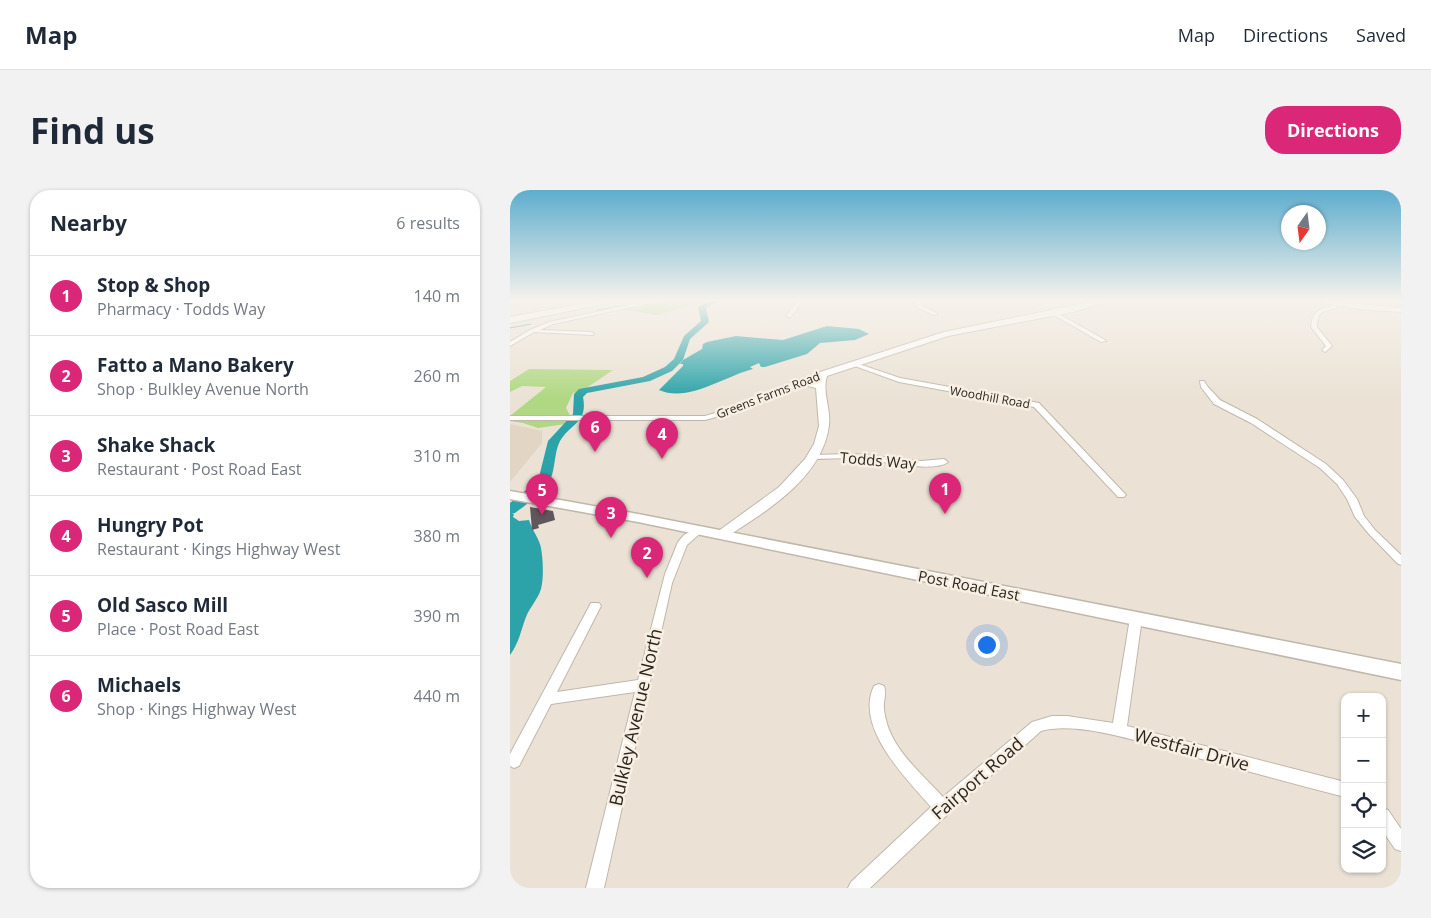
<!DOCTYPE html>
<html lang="en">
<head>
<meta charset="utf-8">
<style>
	:root { --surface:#fff; --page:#f2f2f3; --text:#1f2937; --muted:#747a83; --line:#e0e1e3; --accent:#db2777 }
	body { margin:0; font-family:"Open Sans",sans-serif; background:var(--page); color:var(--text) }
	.controls { position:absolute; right:15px; bottom:15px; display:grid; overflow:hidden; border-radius:10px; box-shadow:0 1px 4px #0004 }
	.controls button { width:45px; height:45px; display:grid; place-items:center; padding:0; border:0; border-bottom:1px solid var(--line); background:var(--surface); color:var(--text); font:25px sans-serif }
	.compass { position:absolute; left:771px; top:15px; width:45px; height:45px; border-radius:50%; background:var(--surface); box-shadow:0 1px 4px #0004; rotate:194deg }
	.you { position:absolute; left:476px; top:454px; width:18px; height:18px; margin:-12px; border:4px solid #fff; border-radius:50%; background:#1a73e8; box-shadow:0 0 0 8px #1a73e833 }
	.badge { display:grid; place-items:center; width:32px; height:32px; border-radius:50%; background:var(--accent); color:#fff; font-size:16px; font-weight:700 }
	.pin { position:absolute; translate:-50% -41px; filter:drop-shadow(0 1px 2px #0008) }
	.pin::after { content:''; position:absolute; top:26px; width:18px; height:15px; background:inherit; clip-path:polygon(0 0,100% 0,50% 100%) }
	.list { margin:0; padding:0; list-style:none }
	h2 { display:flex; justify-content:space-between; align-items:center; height:65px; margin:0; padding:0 20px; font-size:21px }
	h2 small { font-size:16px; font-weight:400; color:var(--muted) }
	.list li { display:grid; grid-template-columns:32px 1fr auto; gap:15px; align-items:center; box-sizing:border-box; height:80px; padding:0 20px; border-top:1px solid var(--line) }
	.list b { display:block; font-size:19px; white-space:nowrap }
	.list p { margin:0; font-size:16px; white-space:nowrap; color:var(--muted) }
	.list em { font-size:16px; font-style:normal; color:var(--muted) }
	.icon { flex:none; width:28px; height:28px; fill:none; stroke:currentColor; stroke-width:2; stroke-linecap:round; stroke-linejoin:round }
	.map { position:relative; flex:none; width:891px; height:698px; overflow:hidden; border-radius:20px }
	header { display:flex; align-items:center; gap:30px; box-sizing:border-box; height:70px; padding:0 25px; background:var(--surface); border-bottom:1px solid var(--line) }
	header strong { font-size:24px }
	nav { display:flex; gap:28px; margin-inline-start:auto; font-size:18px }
	.intro { display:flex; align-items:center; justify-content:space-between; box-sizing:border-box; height:120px; padding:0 30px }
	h1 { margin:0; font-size:35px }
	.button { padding:12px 22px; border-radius:20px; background:var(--accent); color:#fff; font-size:18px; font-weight:700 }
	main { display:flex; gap:30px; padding:0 30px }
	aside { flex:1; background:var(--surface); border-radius:20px; box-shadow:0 1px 4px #0004 }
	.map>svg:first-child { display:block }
	.built { fill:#e3d5c3 }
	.green { fill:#b0d882 }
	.water { fill:#2ca3a8 }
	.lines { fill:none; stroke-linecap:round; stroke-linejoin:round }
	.stream { stroke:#2ca3a8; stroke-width:1 }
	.river { fill:#2ca3a8; fill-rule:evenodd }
	.building { fill:#62565d }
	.street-casing { stroke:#c0b7ab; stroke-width:2 }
	.secondary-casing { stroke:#c0b7ab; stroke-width:2 }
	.primary-casing { stroke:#c0b7ab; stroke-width:3 }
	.highway-casing { stroke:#c0b7ab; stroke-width:2 }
	.street { fill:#fff; fill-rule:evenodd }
	.secondary { fill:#fff; fill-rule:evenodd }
	.primary { fill:#fff; fill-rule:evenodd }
	.highway { fill:#fff; fill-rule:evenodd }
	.labels { text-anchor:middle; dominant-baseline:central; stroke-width:5; stroke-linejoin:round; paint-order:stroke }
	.far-street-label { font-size:12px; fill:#292621; stroke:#f8efe2 }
	.street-label { font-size:15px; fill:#292621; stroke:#f8efe2 }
	.near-street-label { font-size:18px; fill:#292621; stroke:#f8efe2 }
</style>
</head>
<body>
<header>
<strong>Map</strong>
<nav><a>Map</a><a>Directions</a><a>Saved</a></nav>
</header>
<div class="intro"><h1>Find us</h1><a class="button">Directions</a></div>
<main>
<aside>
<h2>Nearby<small>6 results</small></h2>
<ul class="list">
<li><span class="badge">1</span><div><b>Stop &amp; Shop</b><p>Pharmacy · Todds Way</p></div><em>140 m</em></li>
<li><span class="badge">2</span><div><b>Fatto a Mano Bakery</b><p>Shop · Bulkley Avenue North</p></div><em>260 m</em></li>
<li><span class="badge">3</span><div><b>Shake Shack</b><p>Restaurant · Post Road East</p></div><em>310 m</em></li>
<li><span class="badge">4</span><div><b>Hungry Pot</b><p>Restaurant · Kings Highway West</p></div><em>380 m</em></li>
<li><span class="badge">5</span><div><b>Old Sasco Mill</b><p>Place · Post Road East</p></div><em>390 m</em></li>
<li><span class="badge">6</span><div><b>Michaels</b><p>Shop · Kings Highway West</p></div><em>440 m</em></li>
</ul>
</aside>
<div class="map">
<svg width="891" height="698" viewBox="0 0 891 698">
	<rect width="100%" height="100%" fill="#ebe2d5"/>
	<path class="built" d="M0,234l32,7v12l-32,39z"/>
	<g class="green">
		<path d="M158,110h41l-52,15 -39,-6z"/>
		<path d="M19,179l84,1 -28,19 -12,4 -7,15 5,9 -5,7 -28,4 -15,-5 -13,-2v-5l36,-29 -24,-1 -12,6v-11z"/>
	</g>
	<g class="water">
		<path d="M317,136l32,3 10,5 -14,6 -35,3 -13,11 -42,13h-4l-2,-4 -9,4 3,2c-28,7 -65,34 -94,21l24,-24v-2h-3l3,-4 19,-11 1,-5 4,-2 29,-6 47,4z"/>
		<path d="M0,323l4,1 -1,3 6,4 10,-1c3,10 11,20 12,28 2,11 3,30 0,41 -3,10 -11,18 -15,28 -5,13 -7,26 -16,38z"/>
	</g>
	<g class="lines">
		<g class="stream">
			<path d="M87,120l28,-5"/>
			<path d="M0,138l21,-4"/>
		</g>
		<path class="river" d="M200,110h11l-15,8 3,14 -19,17 -7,21 -11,11 -22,10 -63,12 -4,4c5,26 -12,26 -23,44 -5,9 -5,24 -8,34 -5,16 -24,28 -37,38l-5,1v-11l21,-17 8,-9 9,-36 25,-27 1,-20 5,-5 64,-12 22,-10 9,-8 10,-23 17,-15 -3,-14z"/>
	</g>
	<path class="building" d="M20,317l23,4 2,9 -17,5 1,3 -7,2z"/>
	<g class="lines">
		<defs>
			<g id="street">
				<path d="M5,110h10l-15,5v-4z"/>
				<path d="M143,110h11l-111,24 -13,6 51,2 3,2 -1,1 -59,-3 -24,14v-4l20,-12 19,-8z"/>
				<path d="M288,110h5l-12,17h-4l-1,-1z"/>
				<path d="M404,110h5l2,5 17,9 -5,1 -16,-8z"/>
				<path d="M794,110h16l81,8v4l-41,-3z"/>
				<path d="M825,115l2,3c-15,4 -19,2 -20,19l15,19 -7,6 -3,-2 4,-4 -15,-19c2,-18 8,-17 24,-22z"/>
				<path d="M544,121l51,29 1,1 -5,1 -49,-28v-2z"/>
				<path d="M342,173h4l44,15 139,25 87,92 -2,2h-6l-84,-90 -135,-25 -47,-17z"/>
				<path d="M313,182l3,2 -1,1 -87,36 -33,9h-195v-4h195c41,-11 77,-33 118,-44z"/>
				<path d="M690,191h4l3,5 13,14 37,19 69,45 17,16 14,19 7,17 11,14 26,25v10l-4,-2 -28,-29 -14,-17 -8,-18 -10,-15 -17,-16 -69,-45 -37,-19 -13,-17z"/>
				<path d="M344,264l67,7 23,-2 4,3c-15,12 -74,-3 -95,-4 -14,0 -28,1 -42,1l-4,-2 4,-2z"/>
				<path d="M189,337l5,3 -17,15 -15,38 -68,305h-18l49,-196 -84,12 -32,62 -5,2 -4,-2v-12l81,-151h8l2,3 -44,86 81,-12 27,-106 13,-32 6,-7z"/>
				<path d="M626,424l4,1 2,3 -15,108 218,56v15c-51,-13 -101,-27 -151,-40 -40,-11 -114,-37 -153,-26l-93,83 -78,74h-22l3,-6 80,-75c-24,-28 -77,-79 -57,-121l5,-2 5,2c3,8 -1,15 0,23 0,4 2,10 3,15 9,29 36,51 56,73l89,-75 20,-6h15l46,7 17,-105 2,-3z"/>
				<path d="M872,618l6,2 13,19v22l-6,-2 -13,-19z"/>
			</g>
			<path id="secondary" d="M590,110h11l-38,12 -125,24 -121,40c-5,17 4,32 2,49 -6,53 -64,87 -104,113h-10l-2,-3 66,-48 26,-28 9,-15 5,-18 -3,-38 -20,-5v-4l20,4 4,-11 124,-40z"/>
			<path id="primary" d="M0,301l128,23 763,150v16l-763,-158 -128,-23z"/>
			<path id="highway" d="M93,110h20l-113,23v-6z"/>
		</defs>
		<use href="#street" class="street-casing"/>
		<use href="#secondary" class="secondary-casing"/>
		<use href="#primary" class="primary-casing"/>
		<use href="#highway" class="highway-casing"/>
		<use href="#street" class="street"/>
		<use href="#secondary" class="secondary"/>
		<use href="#primary" class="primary"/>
		<use href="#highway" class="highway"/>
	</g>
	<linearGradient id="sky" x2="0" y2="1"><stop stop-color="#5dadce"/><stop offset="0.53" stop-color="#f6f2ec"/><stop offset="1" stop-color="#f6f2ec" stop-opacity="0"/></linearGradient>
	<rect width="891" height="208" fill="url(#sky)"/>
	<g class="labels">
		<g class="far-street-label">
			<text transform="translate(258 205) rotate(-21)">Greens Farms Road</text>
			<text transform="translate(480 207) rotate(10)">Woodhill Road</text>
		</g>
		<g class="street-label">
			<text transform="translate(368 270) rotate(5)">Todds Way</text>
			<text transform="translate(459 395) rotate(11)">Post Road East</text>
		</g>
		<g class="near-street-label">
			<text transform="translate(125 527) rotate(-77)">Bulkley Avenue North</text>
			<text transform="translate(682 559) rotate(15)">Westfair Drive</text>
			<text transform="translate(467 588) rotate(-41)">Fairport Road</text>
		</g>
	</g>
</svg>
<div class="controls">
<button>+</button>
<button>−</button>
<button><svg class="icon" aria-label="locate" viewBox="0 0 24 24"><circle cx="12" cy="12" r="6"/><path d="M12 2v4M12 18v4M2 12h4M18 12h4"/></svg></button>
<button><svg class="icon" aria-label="layers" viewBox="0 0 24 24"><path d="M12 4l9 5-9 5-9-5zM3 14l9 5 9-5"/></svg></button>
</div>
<svg class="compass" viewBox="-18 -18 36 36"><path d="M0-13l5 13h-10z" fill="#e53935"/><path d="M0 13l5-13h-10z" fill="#747a83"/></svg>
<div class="you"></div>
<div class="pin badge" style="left:435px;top:324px">1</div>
<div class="pin badge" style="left:137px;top:388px">2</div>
<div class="pin badge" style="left:101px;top:348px">3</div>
<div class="pin badge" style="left:152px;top:269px">4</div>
<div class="pin badge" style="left:32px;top:325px">5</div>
<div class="pin badge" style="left:85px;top:262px">6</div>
</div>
</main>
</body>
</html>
